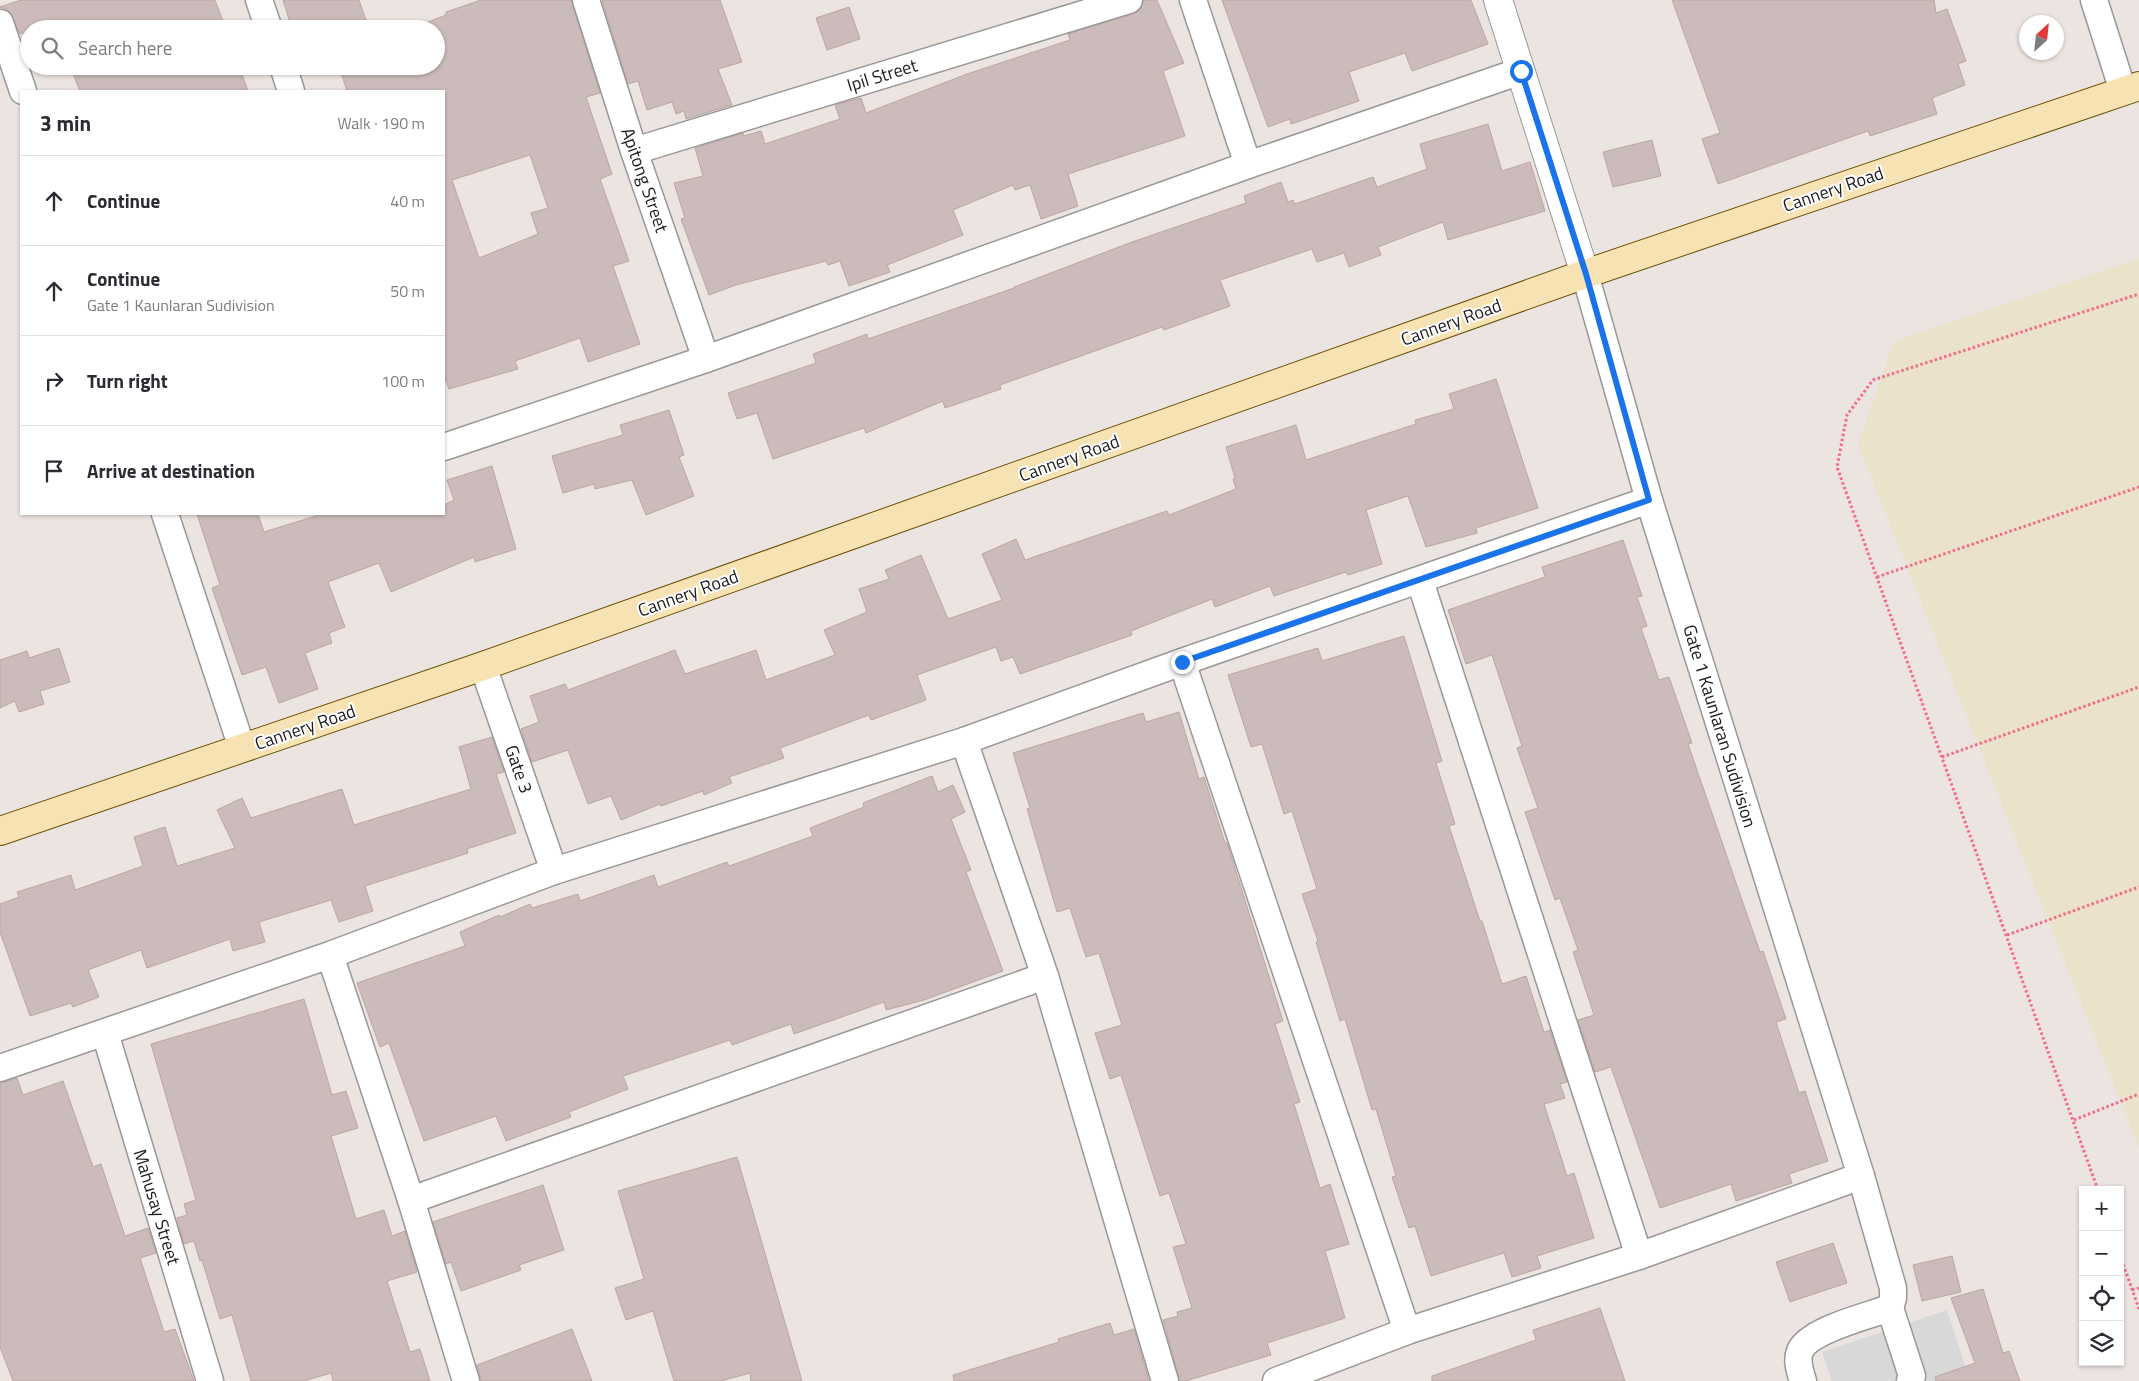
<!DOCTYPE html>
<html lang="en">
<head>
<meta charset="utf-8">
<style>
	:root { --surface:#fff; --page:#f2f2f3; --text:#2b2b33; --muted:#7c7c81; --line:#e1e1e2 }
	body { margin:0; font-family:"Titillium Web",sans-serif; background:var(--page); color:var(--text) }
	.controls { position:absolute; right:15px; bottom:15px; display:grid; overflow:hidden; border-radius:0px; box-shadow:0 1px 4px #0004 }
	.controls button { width:45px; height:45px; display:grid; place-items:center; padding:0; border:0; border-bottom:1px solid var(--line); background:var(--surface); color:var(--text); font:25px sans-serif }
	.compass { position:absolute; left:2019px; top:15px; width:45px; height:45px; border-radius:50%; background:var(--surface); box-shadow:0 1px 4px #0004; rotate:27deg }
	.stop { position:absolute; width:15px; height:15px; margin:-11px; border:4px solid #1a73e8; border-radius:50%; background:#fff }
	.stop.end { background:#1a73e8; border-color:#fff; box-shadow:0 1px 5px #0008 }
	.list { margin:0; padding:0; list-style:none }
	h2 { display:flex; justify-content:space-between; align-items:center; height:65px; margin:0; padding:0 20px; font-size:21px }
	h2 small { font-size:16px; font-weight:400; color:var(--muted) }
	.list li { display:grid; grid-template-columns:32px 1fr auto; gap:15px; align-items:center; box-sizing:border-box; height:90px; padding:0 20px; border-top:1px solid var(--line) }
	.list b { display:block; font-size:19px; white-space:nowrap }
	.list p { margin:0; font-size:16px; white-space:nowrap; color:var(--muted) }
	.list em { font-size:16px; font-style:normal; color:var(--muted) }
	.icon { flex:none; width:28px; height:28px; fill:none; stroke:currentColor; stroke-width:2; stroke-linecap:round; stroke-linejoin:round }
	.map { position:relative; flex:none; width:2139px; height:1381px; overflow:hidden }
	.search { position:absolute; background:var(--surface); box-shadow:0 1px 4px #0004; left:20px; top:20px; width:425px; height:55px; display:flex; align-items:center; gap:12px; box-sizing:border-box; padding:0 18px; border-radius:28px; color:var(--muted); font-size:19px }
	.panel { position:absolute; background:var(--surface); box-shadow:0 1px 4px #0004; left:20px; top:90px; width:425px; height:425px; border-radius:0px }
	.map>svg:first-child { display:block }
	.residential { fill:#d9d8d8 }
	.farmland { fill:#ebe2cb }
	.building { fill:#cbbbba; stroke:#bda5a3; fill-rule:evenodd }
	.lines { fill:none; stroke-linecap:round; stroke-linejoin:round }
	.minor-casing { stroke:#989898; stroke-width:29 }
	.tertiary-casing { stroke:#989898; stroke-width:30 }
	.secondary-casing { stroke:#6c5208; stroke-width:30 }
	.path { stroke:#f5698d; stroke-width:3; stroke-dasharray:2.5 2.5; stroke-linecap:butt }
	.minor { stroke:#fff; stroke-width:26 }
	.tertiary { stroke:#fff; stroke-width:28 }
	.secondary { stroke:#f7e2b4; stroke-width:28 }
	.route { stroke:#1a73e8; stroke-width:6 }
	.labels { text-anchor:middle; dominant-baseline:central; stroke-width:4; stroke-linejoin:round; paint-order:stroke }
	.street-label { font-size:18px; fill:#1b1b1b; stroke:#fff }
</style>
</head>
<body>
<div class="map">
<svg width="2139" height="1381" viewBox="0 0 2139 1381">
	<rect width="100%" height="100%" fill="#ece4e0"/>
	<path class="residential" d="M1947,1310l23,71h-138l-10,-29z"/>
	<path class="farmland" d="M2139,258v889l-281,-703 36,-103z"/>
	<g class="building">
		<path d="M21,0h194l11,29h-168l-2,-7 -21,7h-6v2l-9,3 -10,-22 -10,-5z"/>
		<path d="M283,0h76l10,29h-77z"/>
		<path d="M481,0h90l29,93 -14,4 26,77 -12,5 29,82 -16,5 27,78 -52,18 -8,-24 -65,23 3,8 -69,20 -5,-14v-284h-97l-8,-25h97v-37h-26l36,-14v-3zM530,155l18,53 -17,5 7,21 -59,24 -27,-78z"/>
		<path d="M602,0h118l22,62 -24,7 14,36 -46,14 -2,-8 -8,3 -4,-12 -25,8 -9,-29 -10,3z"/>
		<path d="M1144,0h13l27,63 -21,8 22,65 -117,38 10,32 -37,13 -11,-34 -15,5 -2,-5 -60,25 10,25 -76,30 3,7 -41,14 -9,-25 -12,4 -2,-4 -90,24 -27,10 -28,-76 4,-1 -11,-35 29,-7 -8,-28 48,-15 1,3 17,-5 4,13 75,-25 -5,-14 26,-7 5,15 101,-39 103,-34 -2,-6 65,-20 7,-4z"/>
		<path d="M1222,0h249l17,44 -76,27 -7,-18 -56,19 10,29 -68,23 -1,-5 -22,8z"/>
		<path d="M1672,0h262l2,13 11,-4 19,52 -8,3 7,21 -33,13 5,16 -67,22 -2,-5 -150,53 -16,-45 18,-6z"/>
		<path d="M849,7l11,32 -33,11 -11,-32z"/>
		<path d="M70,66h169l9,25h-168z"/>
		<path d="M1488,124l14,47 28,-9 15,49 -97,29 -5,-18 -65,25 3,8 -32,12 -5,-14 -27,9 -5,-13 -92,31 10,26 -66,24 -2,-3 -162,58 1,4 -56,19 -2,-7 -77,32 -2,-5 -91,31 -16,-46 -20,6 -9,-26 88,-30 -3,-9 54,-20 1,5 146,-51v-1l118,-45 114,-39 -2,-7 37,-14 7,20 5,-2 2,4 78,-27 4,10 50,-18 -7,-25z"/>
		<path d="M1652,140l9,36 -48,11 -10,-35z"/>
		<path d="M1496,379l42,129 -62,20 1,5 -51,14 -18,-51 -42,14 16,54 -34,11 -2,-3 -72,24 -4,-10 -55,21 -3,-8 -81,32 1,4 -112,39 -7,-17 -12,4 -5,-14 -79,28 9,25 -55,20 -2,-5 -89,33 4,10 -55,19 3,6 -28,12 -1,-4 -42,15 -1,-2 -39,16 -10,-24 -23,8 -20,-54 -36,12 -11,-33 18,-7 -9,-26 35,-12 3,6 107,-40 10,24 71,-24 10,30 69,-25 -11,-25 43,-18 -8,-23 30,-10 -4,-9 36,-15 27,64 54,-19 -20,-46 34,-15 9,21 142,-49 2,4 67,-26 -3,-10 2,-1 -9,-31 70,-22 10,35 110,-36 -1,-4 39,-11 -5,-15z"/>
		<path d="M669,410l15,45 -5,2 15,39 -48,19 -14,-35 -37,9 -1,-5 -31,9 -11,-37 71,-21 -3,-10z"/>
		<path d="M492,466l24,83 -41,13 -1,-5 -83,35 -12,-29 -51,19 17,45 -16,6 3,10 -27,10 13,36 -39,14 -13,-36 -24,8 -30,-87 8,-3 -23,-71h61l6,18 58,-18h122v-9l10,-5 -7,-20z"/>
		<path d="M1623,540l19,56 -5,1 10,29 -6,2 18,52 10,-3 23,66 -4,1 72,208 3,-1 23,68 -10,3 23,71 6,-2 23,70 -39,13 3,9 -56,18 -5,-17 -71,24 -49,-141 -16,5 -17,-52 16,-5 -21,-63 5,-2 -18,-52 -5,2 -30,-88 13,-4 -21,-60 5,-2 -30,-91 -26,9 -18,-54 97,-33 -3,-10z"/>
		<path d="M1404,636l38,125 -6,2 19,61 -6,2 31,95h2l20,63 24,-8 18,56 6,-2 17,52 -7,2 5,14 -21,6 23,72 7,-3 20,65 -57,18 4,12 -29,9 -8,-24 -73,23 -16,-50 -6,2 -17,-51 4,-1 -20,-67 -4,1 -27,-91 -5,2 -24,-79 2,-1 -16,-47 15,-5 -25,-78 -8,3 -22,-70 -11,3 -23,-72 90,-27 4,13z"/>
		<path d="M59,648l11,34 -30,9 4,13 -25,8 -4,-11 -15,7v-48l27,-9 2,7z"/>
		<path d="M1179,712l20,67 5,-2 21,66h2l56,178 -8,3 25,78 -6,2 26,84 10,-4 19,60 -24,7 20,67 -78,25 4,12 -85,26h-6l-17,-61 15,-4 -1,-4 15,-4 -19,-61 13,-3 -17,-51 -9,3 -39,-121 -11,4 -15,-46 27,-8 -23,-72 -13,4 -16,-49 -13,4 -30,-103 3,-1 -17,-55 130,-40 3,9z"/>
		<path d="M492,737l12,35 -8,2 20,59 -49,16 1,4 -103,33 8,25 -34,11 -8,-22 -72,22 6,20 -32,9 -3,-12 -83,29 -6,-18 -53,20 11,27 -26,10 -2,-4 -41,13 -30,-84v-28l19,-7 -2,-5 54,-17 4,15 68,-24 -9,-29 31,-10 12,39 58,-18 -18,-38 25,-12 9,20 91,-29 12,36 117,-36 -12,-42z"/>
		<path d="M932,776l6,16 15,-7 12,27 -14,7 20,51 -5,2 37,99 -79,29 -38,10 -2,-8 -90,32 -3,-10 -59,21 -2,-5 -107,36 5,13 -59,23 2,5 -65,24 -10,-25 -72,25 -35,-98 -9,4 -23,-64 108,-37 -5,-14 39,-17 1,2 30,-13 2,4 46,-14 2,7 74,-26 4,12 69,-25 2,4 84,-30 -3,-8 54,-21 -1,-4z"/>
		<path d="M304,999l28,96 14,-4 12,37 -27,8 25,83 28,-9 8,26 13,-5 12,41 -30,9 23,71 10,-3 10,32h-97l-2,-8 -27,8h-53l-19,-66 -12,4 -18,-59 -2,1 -6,-20 -10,3 -7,-26 10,-3 -3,-11 12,-4 -45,-156z"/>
		<path d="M17,1078l6,17 40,-14 30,86 8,-3 24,72 23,-8 8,25 -16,5 24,74 11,-3 19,52h-181l-13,-34v-264z"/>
		<path d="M737,1157l65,224h-51l-1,-8 -29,8h-47l-21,-70 -27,9 -11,-32 29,-9 -26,-88z"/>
		<path d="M543,1185l21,65 -45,15 2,5 -60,21 -10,-29 -5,2 -13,-42z"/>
		<path d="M1833,1243l14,40 -57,19 -14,-40z"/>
		<path d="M1952,1256l9,36 -39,9 -9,-36z"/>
		<path d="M1983,1289l20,64 6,-2 11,30h-84l-1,-4 40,-14 -24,-65z"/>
		<path d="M1600,1308l25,73h-193v-5l104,-36 -3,-10z"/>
		<path d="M1110,1323l4,12 20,-6 15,52h-195l-1,-6 106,-33 -1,-3z"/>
		<path d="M572,1329l20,52h-111l-4,-16z"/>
	</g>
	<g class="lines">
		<defs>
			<g id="minor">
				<path d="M259,0l10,29"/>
				<path d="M586,0l48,151 72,208"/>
				<path d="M1193,0l55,165"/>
				<path d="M2094,0l29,91"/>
				<path d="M0,23l23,68"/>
				<path d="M283,66l8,25"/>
				<path d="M634,151l495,-151"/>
				<path d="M1585,274l64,226 212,676 32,112v10l-3,10c-22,8 -81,22 -90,43 -4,10 0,20 3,30"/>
				<path d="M444,447l262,-88 542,-194 273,-94"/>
				<path d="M165,514l77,234"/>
				<path d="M1420,581l219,675"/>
				<path d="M1182,662l225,669"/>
				<path d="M483,666l71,205"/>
				<path d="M964,741l81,235 120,405"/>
				<path d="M330,955l81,245 55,181"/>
				<path d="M105,1033l105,348"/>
				<path d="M0,1068l330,-113 224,-84 410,-130 218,-79 467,-162"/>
				<path d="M411,1200l634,-224"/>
				<path d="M1890,1308l22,68 -2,5"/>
				<path d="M1276,1381l131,-50 232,-75 222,-80"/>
			</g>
			<path id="tertiary" d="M1498,0l87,274"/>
			<path id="secondary" d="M0,831l483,-165 1102,-392 554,-188"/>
		</defs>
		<use href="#minor" class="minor-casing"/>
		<use href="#tertiary" class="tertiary-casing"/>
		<use href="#secondary" class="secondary-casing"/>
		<g class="path">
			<path d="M1877,577l262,-90"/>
			<path d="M1942,757l197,-70"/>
			<path d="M2007,935l132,-48"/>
			<path d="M2074,1120l65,-26"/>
			<path d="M2098,1190l-261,-723 10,-52 26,-35 266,-86"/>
			<path d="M2120,1255l19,54"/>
			<path d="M2132,1290l7,-2"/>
		</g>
		<use href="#minor" class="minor"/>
		<use href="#tertiary" class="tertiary"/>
		<use href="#secondary" class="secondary"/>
	</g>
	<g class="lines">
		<path class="route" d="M1182,662l467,-162 -63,-226 -65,-203"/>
	</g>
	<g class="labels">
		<g class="street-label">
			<text transform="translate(882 75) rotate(-17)">Ipil Street</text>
			<text transform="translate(645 180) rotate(71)">Apitong Street</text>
			<text transform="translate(1833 189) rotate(-19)">Cannery Road</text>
			<text transform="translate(1451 322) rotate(-20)">Cannery Road</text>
			<text transform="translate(1069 458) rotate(-20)">Cannery Road</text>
			<text transform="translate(688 593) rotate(-20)">Cannery Road</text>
			<text transform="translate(1720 726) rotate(73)">Gate 1 Kaunlaran Sudivision</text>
			<text transform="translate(305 727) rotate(-19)">Cannery Road</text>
			<text transform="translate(519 769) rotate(71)">Gate 3</text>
			<text transform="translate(157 1207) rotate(73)">Mahusay Street</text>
		</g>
	</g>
</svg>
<div class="controls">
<button>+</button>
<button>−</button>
<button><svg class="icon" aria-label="locate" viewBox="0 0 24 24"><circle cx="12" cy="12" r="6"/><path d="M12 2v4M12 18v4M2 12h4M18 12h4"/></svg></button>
<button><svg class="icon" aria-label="layers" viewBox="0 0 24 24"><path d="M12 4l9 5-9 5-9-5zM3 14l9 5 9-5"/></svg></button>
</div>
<svg class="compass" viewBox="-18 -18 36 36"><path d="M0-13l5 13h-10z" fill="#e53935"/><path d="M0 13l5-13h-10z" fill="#7c7c81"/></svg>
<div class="stop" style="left:1521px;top:71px"></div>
<div class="stop end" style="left:1182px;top:662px"></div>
<div class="search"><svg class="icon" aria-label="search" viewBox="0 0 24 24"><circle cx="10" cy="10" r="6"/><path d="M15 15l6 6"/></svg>Search here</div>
<section class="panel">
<h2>3 min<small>Walk · 190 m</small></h2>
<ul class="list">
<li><svg class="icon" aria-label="ahead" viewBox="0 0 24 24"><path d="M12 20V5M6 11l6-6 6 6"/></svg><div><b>Continue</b></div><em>40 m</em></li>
<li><svg class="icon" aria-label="ahead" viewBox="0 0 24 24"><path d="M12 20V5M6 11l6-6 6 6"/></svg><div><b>Continue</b><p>Gate 1 Kaunlaran Sudivision</p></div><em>50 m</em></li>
<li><svg class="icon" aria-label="right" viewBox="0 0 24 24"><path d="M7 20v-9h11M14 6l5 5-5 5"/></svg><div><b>Turn right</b></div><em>100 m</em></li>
<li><svg class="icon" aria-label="arrive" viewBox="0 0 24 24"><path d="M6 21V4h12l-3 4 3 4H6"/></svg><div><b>Arrive at destination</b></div></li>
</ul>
</section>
</div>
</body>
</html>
